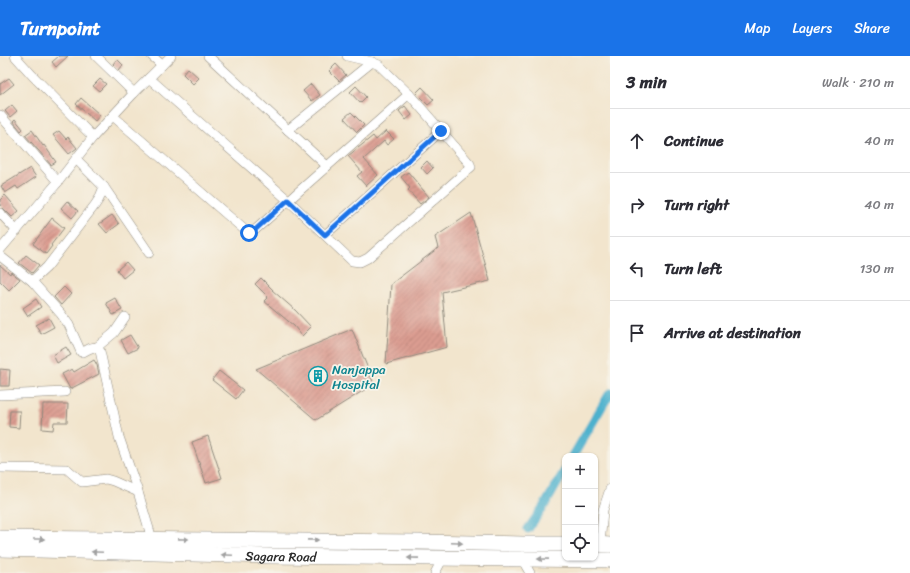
<!DOCTYPE html>
<html lang="en">
<head>
<meta charset="utf-8">
<style>
	:root { --surface:#fff; --page:#f2f2f3; --text:#2b2b33; --muted:#7c7c81; --line:#e1e1e2; --accent:#1a73e8 }
	body { margin:0; font-family:Sriracha,sans-serif; background:var(--page); color:var(--text) }
	.controls { position:absolute; right:12px; bottom:12px; display:grid; overflow:hidden; border-radius:8px; box-shadow:0 1px 3px #0004 }
	.controls button { width:36px; height:36px; display:grid; place-items:center; padding:0; border:0; border-bottom:1px solid var(--line); background:var(--surface); color:var(--text); font:20px sans-serif }
	.stop { position:absolute; width:12px; height:12px; margin:-9px; border:3px solid #1a73e8; border-radius:50%; background:#fff }
	.stop.end { background:#1a73e8; border-color:#fff; box-shadow:0 1px 4px #0008 }
	.list { margin:0; padding:0; list-style:none }
	h2 { display:flex; justify-content:space-between; align-items:center; height:52px; margin:0; padding:0 16px; font-size:17px }
	h2 small { font-size:13px; font-weight:400; color:var(--muted) }
	.list li { display:grid; grid-template-columns:26px 1fr auto; gap:12px; align-items:center; box-sizing:border-box; height:64px; padding:0 16px; border-top:1px solid var(--line) }
	.list b { display:block; font-size:15px; white-space:nowrap }
	.list em { font-size:13px; font-style:normal; color:var(--muted) }
	.icon { flex:none; width:22px; height:22px; fill:none; stroke:currentColor; stroke-width:2; stroke-linecap:round; stroke-linejoin:round }
	.map { position:relative; flex:none; width:610px; height:517px; overflow:hidden }
	header { display:flex; align-items:center; gap:24px; box-sizing:border-box; height:56px; padding:0 20px; background:var(--accent); color:#fff }
	header strong { font-size:19px }
	nav { display:flex; gap:22px; margin-inline-start:auto; font-size:14px }
	main { display:flex }
	aside { flex:1; background:var(--surface) }
	.map>svg:first-child { display:block }
	.lines { fill:none; stroke-linecap:round; stroke-linejoin:round }
	.canal { stroke:#4eb1cd; stroke-width:9 }
	.building { fill:url(#building-hatch) }
	.minor-casing { stroke:#8e887c; stroke-width:10 }
	.trunk-casing { stroke:#8e887c; stroke-width:16 }
	.minor { stroke:#fff; stroke-width:9 }
	.trunk { stroke:#fff; stroke-width:15 }
	.oneway { fill:#a0a0a0 }
	.route { stroke:#1a73e8; stroke-width:5 }
	.labels { text-anchor:middle; dominant-baseline:central; stroke-width:3.5; stroke-linejoin:round; paint-order:stroke }
	.culture-label { font-size:13px; fill:#0d838f; stroke:#f7f3e8; text-anchor:start }
	.street-label { font-size:13px; fill:#2b2b2b; stroke:#f7f3e8 }
</style>
</head>
<body>
<header>
<strong>Turnpoint</strong>
<nav><a>Map</a><a>Layers</a><a>Share</a></nav>
</header>
<main>
<div class="map">
<svg width="610" height="517" viewBox="0 0 610 517">
	<defs>
		<pattern id="building-hatch" width="6" height="6" patternUnits="userSpaceOnUse"><rect width="6" height="6" fill="#dc9d91"/><path d="M-1 1l2-2M0 6l6-6M5 7l2-2" fill="none" stroke="#b38077"/></pattern>
	</defs>
	<rect width="100%" height="100%" fill="#f7f3e8"/>
	<filter id="ink" filterUnits="userSpaceOnUse"><feTurbulence type="fractalNoise" baseFrequency=".025" numOctaves="2"/><feDisplacementMap in="SourceGraphic" scale="8" xChannelSelector="R" yChannelSelector="G"/><feConvolveMatrix kernelMatrix="1 2 1 2 8 2 1 2 1" color-interpolation-filters="sRGB"/></filter>
	<filter id="wash" filterUnits="userSpaceOnUse"><feTurbulence type="fractalNoise" baseFrequency=".012" numOctaves="4" result="noise"/><feDisplacementMap in="SourceGraphic" scale="16" xChannelSelector="R" yChannelSelector="G"/><feGaussianBlur stdDeviation="0.9" result="paint"/><feColorMatrix in="noise" values="0 0 0 0 0 0 0 0 0 0 0 0 0 0 0 0 0 1.4 0 .05"/><feComposite in="paint" operator="in"/></filter>
	<g filter="url(#wash)">
		<rect width="100%" height="100%" fill="#f2e5cd"/>
		<g class="lines">
			<g class="canal">
				<path d="M573,400l37,-63"/>
				<path d="M528,473l18,-26 19,-33"/>
			</g>
		</g>
		<g id="blocks">
			<g class="building">
				<path d="M59,0h9l-12,11 -4,-5z"/>
				<path d="M117,3l6,6 -4,5 -6,-6z"/>
				<path d="M336,8l10,11 -7,6 -10,-10z"/>
				<path d="M188,12l11,10 -6,6 -10,-10z"/>
				<path d="M9,22l5,6 -14,11v-11z"/>
				<path d="M100,23l6,5 -7,7 -6,-5z"/>
				<path d="M311,28l9,11 -8,6 -9,-10z"/>
				<path d="M356,30l10,11 -6,6 -10,-11z"/>
				<path d="M422,31l12,13 -6,5 -12,-12z"/>
				<path d="M81,42l19,17 -5,6 -19,-17z"/>
				<path d="M12,49l5,6 -7,6 -5,-6z"/>
				<path d="M405,50l7,9 -6,5 -7,-9z"/>
				<path d="M351,56l13,13 -7,7 -13,-14z"/>
				<path d="M15,63l8,10 -2,2 -8,-10z"/>
				<path d="M32,74l11,16 1,-1 12,17 -5,3 -26,-30z"/>
				<path d="M59,75l7,8 2,-2 9,11 -8,6 -16,-19z"/>
				<path d="M386,75l8,8 -7,6 -3,-4 -20,18 14,16 -12,11 -9,-10 5,-4 -14,-16 25,-20 3,4z"/>
				<path d="M427,105l6,7 -6,6 -6,-7z"/>
				<path d="M30,112l6,9 -18,12 -2,-3 -11,7 -4,-7z"/>
				<path d="M408,116l21,25 -9,7 -12,-14 2,-2 -9,-11z"/>
				<path d="M5,139l14,16 -7,6 -12,-12v-5z"/>
				<path d="M67,145l11,10 -6,7 -11,-10z"/>
				<path d="M471,157l19,68 -48,11 5,55 -61,17 5,-80 47,-36 -3,-11z"/>
				<path d="M112,159l7,9 -12,9 -8,-9z"/>
				<path d="M52,162l12,10 -13,17 1,1 -6,8 -13,-10z"/>
				<path d="M26,199l13,10 -7,8 -13,-10z"/>
				<path d="M126,206l7,8 -10,8 -6,-8z"/>
				<path d="M0,209l10,9 1,-2 9,7 -11,11 -9,-9z"/>
				<path d="M261,222l12,12h-1l23,20 16,17 -9,9 -8,-10 -30,-25 4,-4 -13,-13z"/>
				<path d="M64,231l7,7 -10,11 -7,-8z"/>
				<path d="M115,242l7,12 -9,5 -7,-12z"/>
				<path d="M36,243l5,8 -13,9 -5,-8z"/>
				<path d="M49,262l5,9 -13,7 -5,-9z"/>
				<path d="M352,273l22,55 -58,36 -60,-51z"/>
				<path d="M130,279l8,13 -10,5 -7,-13z"/>
				<path d="M66,291l5,8 -14,8 -4,-8z"/>
				<path d="M94,304l3,5 2,9 -29,15 -8,-15 10,-5 2,3z"/>
				<path d="M0,313l10,1 -1,16h-9z"/>
				<path d="M219,315l24,19 -7,9 -24,-19z"/>
				<path d="M43,348h25l-1,18h-13l-1,8 -11,-1z"/>
				<path d="M10,355h10l-1,17 -10,-1z"/>
				<path d="M208,380l14,42 -16,5 -14,-41z"/>
			</g>
		</g>
	</g>
	<g filter="url(#ink)">
		<use href="#blocks" fill-opacity="0" stroke="#8e887c" stroke-width="1"/>
		<g class="lines">
			<defs>
				<g id="minor">
					<path d="M15,0l17,19 61,62"/>
					<path d="M96,0l38,37"/>
					<path d="M152,0l10,9"/>
					<path d="M208,0l119,110"/>
					<path d="M149,22l139,122 64,61 8,1 8,-4 103,-91 -1,-3 -61,-70 -30,-29 -7,-3 -25,-6"/>
					<path d="M0,59l58,67"/>
					<path d="M113,60l134,116 2,1 6,-3 154,-136"/>
					<path d="M288,74l84,-68"/>
					<path d="M76,103l28,28 45,66"/>
					<path d="M0,157l17,18"/>
					<path d="M325,179l116,-104"/>
					<path d="M0,194l58,-68 35,-45 41,-44 37,-37"/>
					<path d="M0,200l32,25 29,33 8,11 12,27h2c6,-3 12,-8 17,-1l19,86 19,55 14,47"/>
					<path d="M32,225l15,-14 48,-62 4,-6 5,-12"/>
					<path d="M97,291l17,-14 11,-16"/>
					<path d="M0,339l65,-3"/>
					<path d="M0,412l67,1 15,13 24,-3 7,2 25,11"/>
					<path d="M600,489l3,-35 7,-21"/>
					<path d="M523,500l-1,3 8,14"/>
					<path d="M435,517l8,-15"/>
				</g>
				<g id="trunk">
					<path d="M0,482l418,4 105,2h42"/>
					<path d="M595,488l15,1"/>
					<path id="s1" d="M0,493l271,7 339,4"/>
				</g>
			</defs>
			<use href="#minor" class="minor-casing"/>
			<use href="#trunk" class="trunk-casing"/>
			<use href="#minor" class="minor"/>
			<use href="#trunk" class="trunk"/>
		</g>
		<defs><path id="oneway-solid" d="M-6-.8H1V-3.2L6.5 0L1 3.2V.8H-6Z"/></defs>
		<g class="oneway">
			<use href="#oneway-solid" transform="translate(39 483)"/>
			<use href="#oneway-solid" transform="translate(183 483) rotate(1)"/>
			<use href="#oneway-solid" transform="translate(313 484) rotate(1)"/>
			<use href="#oneway-solid" transform="translate(457 487) rotate(2)"/>
			<use href="#oneway-solid" transform="translate(97 496) rotate(-178)"/>
			<use href="#oneway-solid" transform="translate(227 499) rotate(-178)"/>
			<use href="#oneway-solid" transform="translate(413 502) rotate(-179)"/>
			<use href="#oneway-solid" transform="translate(543 503) rotate(-179)"/>
		</g>
	</g>
	<g class="lines" filter="url(#ink)">
		<path class="route" d="M249,177l6,-3 33,-30 37,35 116,-104"/>
	</g>
	<defs>
		<symbol id="building-ring" viewBox="-11 -11 22 22"><circle r="9.5" fill="#f7f3e8" stroke="#0f9aa8" stroke-width="1.5"/><path d="M-4-6H4V6H1V3H-1V6H-4ZM-2.5-4.3h1.7v1.8h-1.7ZM.8-4.3h1.7v1.8H.8ZM-2.5-1h1.7V.8h-1.7ZM.8-1h1.7V.8H.8Z" fill="#0f9aa8"/></symbol>
	</defs>
	<g fill-rule="evenodd">
		<use href="#building-ring" x="307" y="309" width="22" height="22"/>
	</g>
	<g class="labels">
		<g class="culture-label">
			<text x="332" y="313">Nanjappa<tspan x="332" dy="15">Hospital</tspan></text>
		</g>
		<g class="street-label">
			<text stroke="none"><textPath href="#s1" startOffset="281">Sagara Road</textPath></text>
		</g>
	</g>
</svg>
<div class="controls">
<button>+</button>
<button>−</button>
<button><svg class="icon" aria-label="locate" viewBox="0 0 24 24"><circle cx="12" cy="12" r="6"/><path d="M12 2v4M12 18v4M2 12h4M18 12h4"/></svg></button>
</div>
<div class="stop" style="left:249px;top:177px"></div>
<div class="stop end" style="left:441px;top:75px"></div>
</div>
<aside>
<h2>3 min<small>Walk · 210 m</small></h2>
<ul class="list">
<li><svg class="icon" aria-label="ahead" viewBox="0 0 24 24"><path d="M12 20V5M6 11l6-6 6 6"/></svg><div><b>Continue</b></div><em>40 m</em></li>
<li><svg class="icon" aria-label="right" viewBox="0 0 24 24"><path d="M7 20v-9h11M14 6l5 5-5 5"/></svg><div><b>Turn right</b></div><em>40 m</em></li>
<li><svg class="icon" aria-label="left" viewBox="0 0 24 24"><path d="M17 20v-9H6M10 6l-5 5 5 5"/></svg><div><b>Turn left</b></div><em>130 m</em></li>
<li><svg class="icon" aria-label="arrive" viewBox="0 0 24 24"><path d="M6 21V4h12l-3 4 3 4H6"/></svg><div><b>Arrive at destination</b></div></li>
</ul>
</aside>
</main>
</body>
</html>
